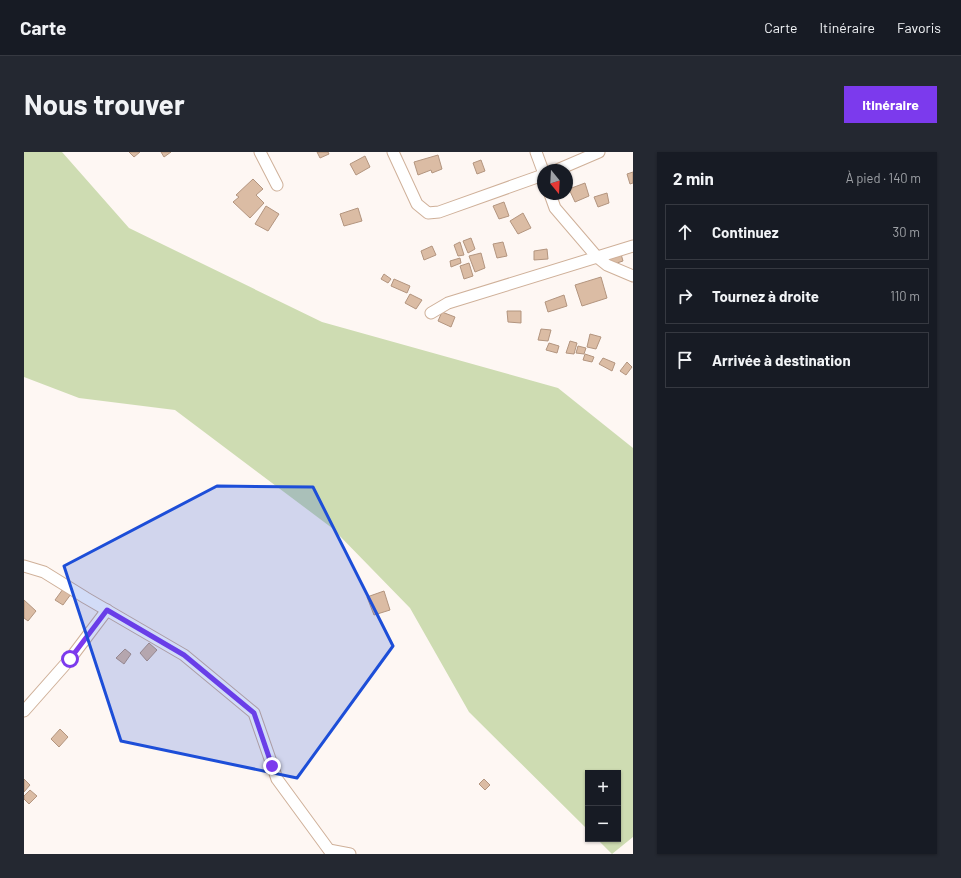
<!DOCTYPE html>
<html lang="fr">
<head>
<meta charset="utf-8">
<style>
	:root { --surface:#171b24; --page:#242831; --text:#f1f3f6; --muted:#9ea1a6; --line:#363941; --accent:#7c3aed }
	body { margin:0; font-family:Barlow,sans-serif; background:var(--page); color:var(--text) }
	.controls { position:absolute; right:12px; bottom:12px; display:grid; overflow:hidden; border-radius:0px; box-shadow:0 1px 3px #0004 }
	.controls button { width:36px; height:36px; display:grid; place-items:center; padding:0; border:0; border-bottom:1px solid var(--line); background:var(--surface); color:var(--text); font:20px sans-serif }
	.compass { position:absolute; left:513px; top:12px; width:36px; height:36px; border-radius:50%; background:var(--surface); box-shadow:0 1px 3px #0004; rotate:162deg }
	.stop { position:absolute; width:12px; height:12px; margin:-9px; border:3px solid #7c3aed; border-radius:50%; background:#fff }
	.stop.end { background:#7c3aed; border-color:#fff; box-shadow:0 1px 4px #0008 }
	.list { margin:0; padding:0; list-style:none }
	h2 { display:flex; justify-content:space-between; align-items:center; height:52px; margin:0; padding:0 16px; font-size:17px }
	h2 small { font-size:13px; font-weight:400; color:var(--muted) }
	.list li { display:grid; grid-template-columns:26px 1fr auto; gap:12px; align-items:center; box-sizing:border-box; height:56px; margin:0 8px 8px; padding:0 8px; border:1px solid var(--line); border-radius:0px }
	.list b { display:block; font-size:15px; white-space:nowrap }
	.list em { font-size:13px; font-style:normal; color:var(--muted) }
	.icon { flex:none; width:22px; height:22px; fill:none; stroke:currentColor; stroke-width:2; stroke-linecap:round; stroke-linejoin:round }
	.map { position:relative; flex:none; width:609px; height:702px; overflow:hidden; border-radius:0px }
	header { display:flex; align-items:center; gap:24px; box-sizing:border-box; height:56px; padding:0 20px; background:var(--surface); border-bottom:1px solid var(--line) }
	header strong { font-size:19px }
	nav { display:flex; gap:22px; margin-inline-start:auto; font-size:14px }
	.intro { display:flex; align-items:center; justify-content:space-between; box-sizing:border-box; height:96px; padding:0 24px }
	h1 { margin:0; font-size:28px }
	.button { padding:10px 18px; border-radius:0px; background:var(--accent); color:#fff; font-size:14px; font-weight:700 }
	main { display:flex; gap:24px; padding:0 24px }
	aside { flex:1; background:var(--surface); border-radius:0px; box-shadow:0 1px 3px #0004 }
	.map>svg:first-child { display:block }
	.green { fill:#cedcb2 }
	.building { fill:#dbbca4; stroke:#b3957f }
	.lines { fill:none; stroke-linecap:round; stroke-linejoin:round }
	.street-casing { stroke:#cfb099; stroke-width:13 }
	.street { stroke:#fff; stroke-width:11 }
	.route { stroke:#7c3aed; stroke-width:5 }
	.marked { fill:#1d4ed8; fill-opacity:0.2; stroke:#1d4ed8; stroke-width:3; stroke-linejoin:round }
</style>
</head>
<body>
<header>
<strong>Carte</strong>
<nav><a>Carte</a><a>Itinéraire</a><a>Favoris</a></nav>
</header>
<div class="intro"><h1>Nous trouver</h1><a class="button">Itinéraire</a></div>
<main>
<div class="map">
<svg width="609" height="702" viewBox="0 0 609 702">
	<rect width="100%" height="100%" fill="#fef7f3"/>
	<path class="green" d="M0,0h38l67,76 193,94 236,66 75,60v389l-21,17 -15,-15h21v-66h-30v57l-119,-118 -59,-104 -78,-80 -157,-118 -96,-12 -55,-21z"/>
	<g class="building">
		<path d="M105,0h11l-6,5z"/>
		<path d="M137,0h10l-7,5z"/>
		<path d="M293,0h11l1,2 -9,4z"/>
		<path d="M414,3l4,14 -10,4 -1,-3 -13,5 -4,-13z"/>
		<path d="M341,4l5,11 -14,8 -6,-11z"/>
		<path d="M457,8l4,11 -8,3 -4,-11z"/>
		<path d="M609,20v11l-3,1 -3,-10z"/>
		<path d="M229,27l10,10 -7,6 8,8 -14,15 -17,-16 6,-5 -3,-2z"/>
		<path d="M561,31l4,13 -14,6 -6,-13z"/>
		<path d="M583,41l2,10 -11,4 -4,-10z"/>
		<path d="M480,50l5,14 -10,3 -6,-13z"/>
		<path d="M242,54l13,8 -11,17 -13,-7z"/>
		<path d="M334,56l4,13 -18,5 -4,-12z"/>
		<path d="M499,61l8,15 -13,6 -8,-13z"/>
		<path d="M447,86l4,11 -7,4 -5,-12z"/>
		<path d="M436,90l4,13 -6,1 -4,-11z"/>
		<path d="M479,90l4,14 -10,2 -4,-14z"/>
		<path d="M408,94l4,9 -12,5 -3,-9z"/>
		<path d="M523,97l1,10 -14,1v-9z"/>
		<path d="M457,101l4,15 -10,4 -6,-16z"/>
		<path d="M597,102l2,7 -12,4 -2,-6z"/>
		<path d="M436,106l1,5 -10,4 -1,-6z"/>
		<path d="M445,111l4,13 -9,3 -4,-13z"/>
		<path d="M360,122l7,5 -3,4 -7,-4z"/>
		<path d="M577,125l6,21 -25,8 -7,-21z"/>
		<path d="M370,127l16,7 -3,7 -16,-7z"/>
		<path d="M386,142l12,6 -6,9 -11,-6z"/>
		<path d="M540,143l3,11 -19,6 -3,-10z"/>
		<path d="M483,159h14v12l-13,-1z"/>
		<path d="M418,160l13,5 -4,10 -13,-6z"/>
		<path d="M517,177l10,1 -3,11 -10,-1z"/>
		<path d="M566,182l11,3 -5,12 -9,-2z"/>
		<path d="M546,189l7,2 -3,11 -8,-1z"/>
		<path d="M525,191l10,3 -2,7 -11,-3z"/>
		<path d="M554,194l8,2 -2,6 -8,-1z"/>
		<path d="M561,202l9,3 -2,5 -9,-2z"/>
		<path d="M579,206l12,5 -3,8 -13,-7z"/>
		<path d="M603,210l5,5 -6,8 -6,-4z"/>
		<path d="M39,437l8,5 -8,11 -8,-5z"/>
		<path d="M360,439l6,19 -16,5 -7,-18z"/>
		<path d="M0,448l12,11 -8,10 -4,-3z"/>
		<path d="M125,491l8,7 -10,11 -7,-8z"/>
		<path d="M101,497l6,5 -7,10 -8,-6z"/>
		<path d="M36,577l8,8 -9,10 -8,-8z"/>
		<path d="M0,627l6,6 -6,7z"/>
		<path d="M460,627l6,6 -5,5 -6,-6z"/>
		<path d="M6,638l7,6 -8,8 -5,-5v-3z"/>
	</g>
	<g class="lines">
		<defs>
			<g id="street">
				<path d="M236,0l17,33"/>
				<path d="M369,0l24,52 11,9 11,-1 104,-37"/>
				<path d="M512,0l7,19"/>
				<path d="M533,18l42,-18"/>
				<path d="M526,42l5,14 42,49 10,8 26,11"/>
				<path d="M407,161l17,-10 185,-57"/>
				<path d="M0,414l20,6 42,26 98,57 70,58 23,66 52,71 21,4"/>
				<path d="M0,559l46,-52 37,-49"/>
			</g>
		</defs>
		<use href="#street" class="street-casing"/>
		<use href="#street" class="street"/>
	</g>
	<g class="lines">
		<path class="route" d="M46,507l37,-49 77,45 70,58 18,53"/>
	</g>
	<path class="marked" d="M193,334l96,1 80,159 -96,132 -176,-37 -57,-175z"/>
</svg>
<div class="controls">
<button>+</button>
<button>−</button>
</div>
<svg class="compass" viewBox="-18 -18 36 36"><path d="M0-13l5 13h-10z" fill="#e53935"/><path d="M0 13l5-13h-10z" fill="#9ea1a6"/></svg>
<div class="stop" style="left:46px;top:507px"></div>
<div class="stop end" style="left:248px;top:614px"></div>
</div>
<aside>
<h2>2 min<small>À pied · 140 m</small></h2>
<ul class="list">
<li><svg class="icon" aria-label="ahead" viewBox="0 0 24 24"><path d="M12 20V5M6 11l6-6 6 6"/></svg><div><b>Continuez</b></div><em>30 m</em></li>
<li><svg class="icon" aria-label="right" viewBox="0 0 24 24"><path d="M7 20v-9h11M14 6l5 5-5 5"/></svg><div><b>Tournez à droite</b></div><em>110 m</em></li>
<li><svg class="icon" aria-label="arrive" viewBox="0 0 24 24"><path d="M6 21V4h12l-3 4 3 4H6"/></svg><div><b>Arrivée à destination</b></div></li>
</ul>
</aside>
</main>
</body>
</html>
